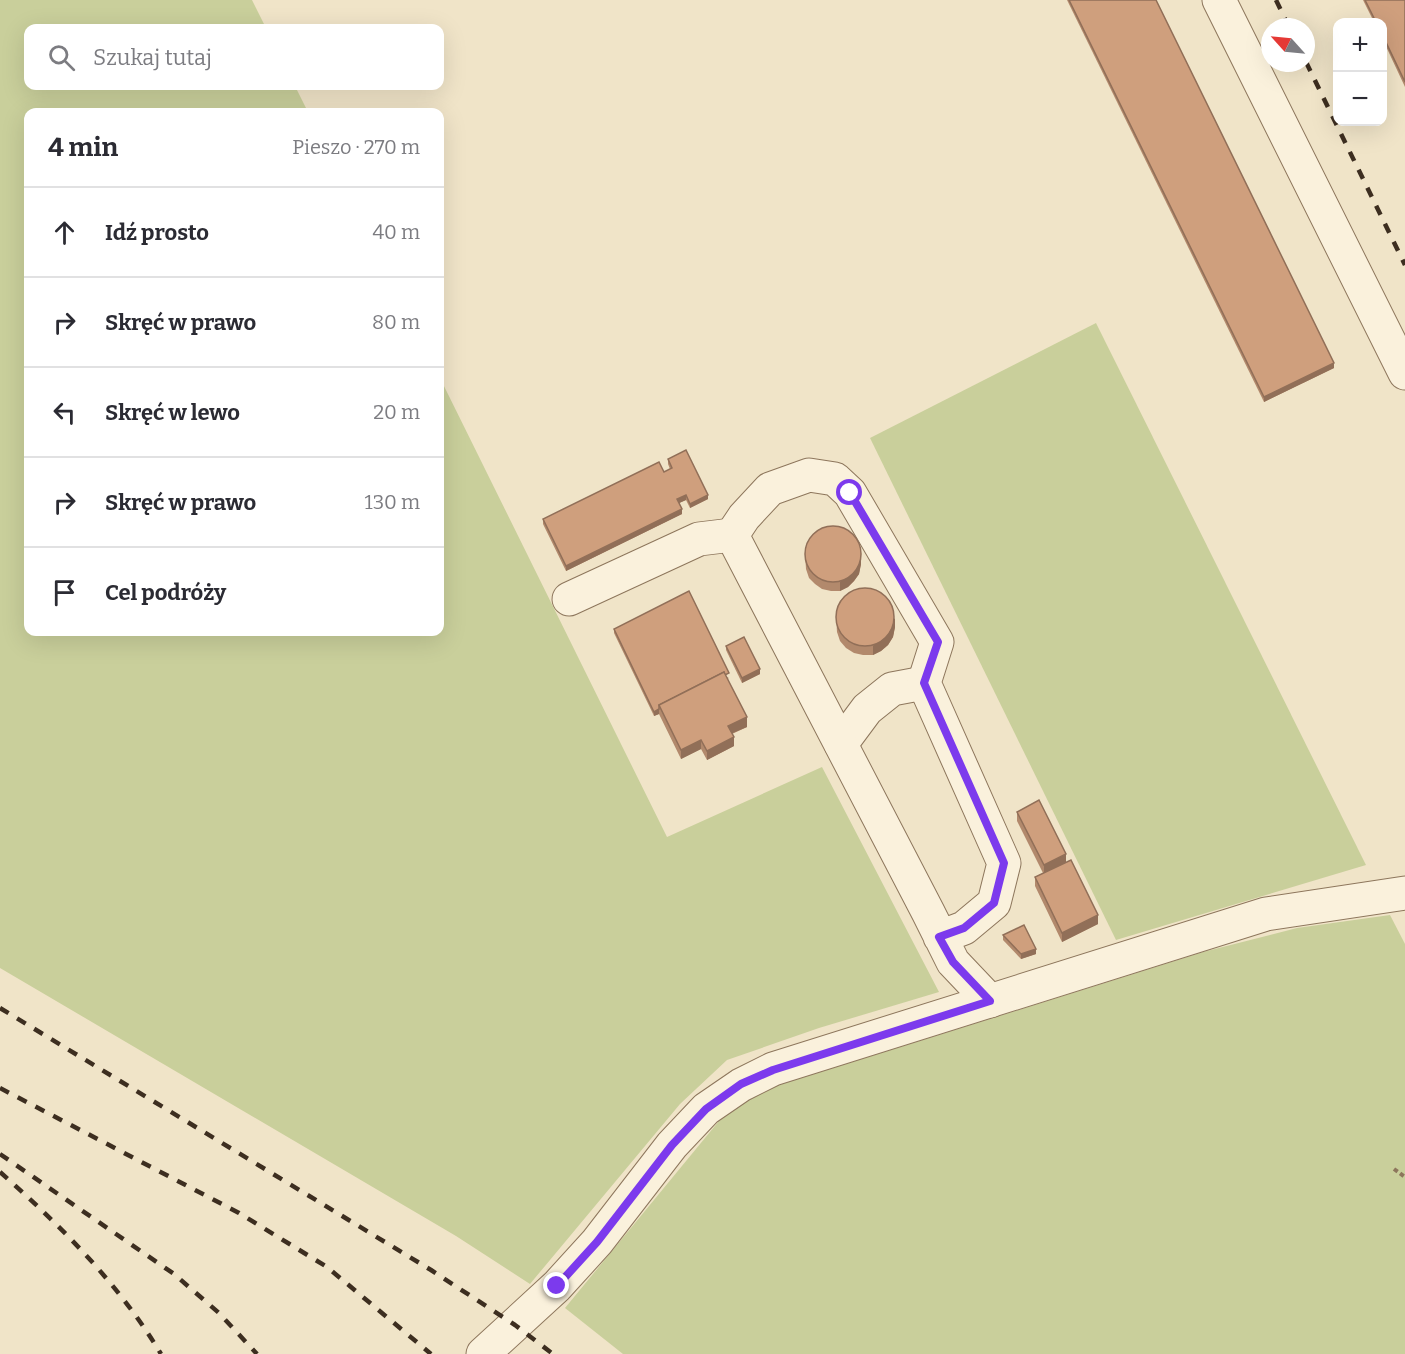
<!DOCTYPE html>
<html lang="pl">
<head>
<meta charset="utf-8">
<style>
	:root { --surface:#fff; --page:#f7f7f7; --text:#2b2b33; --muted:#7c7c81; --line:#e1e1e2 }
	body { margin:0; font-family:Bitter,serif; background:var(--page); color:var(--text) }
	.controls { position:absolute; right:18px; top:18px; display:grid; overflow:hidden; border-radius:12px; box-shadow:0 6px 24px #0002 }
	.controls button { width:54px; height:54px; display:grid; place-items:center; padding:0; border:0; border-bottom:2px solid var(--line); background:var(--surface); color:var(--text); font:30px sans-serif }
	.compass { position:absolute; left:1261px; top:18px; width:54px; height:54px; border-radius:50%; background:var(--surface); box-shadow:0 6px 24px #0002; rotate:297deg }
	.stop { position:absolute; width:18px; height:18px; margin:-14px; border:4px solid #7c3aed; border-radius:50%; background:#fff }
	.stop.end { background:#7c3aed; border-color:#fff; box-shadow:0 2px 6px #0008 }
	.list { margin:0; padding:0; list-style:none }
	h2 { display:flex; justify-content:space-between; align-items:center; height:78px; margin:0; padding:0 24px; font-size:26px }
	h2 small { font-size:20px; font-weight:400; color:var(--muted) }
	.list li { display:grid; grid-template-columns:39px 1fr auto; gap:18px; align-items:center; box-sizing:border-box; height:90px; padding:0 24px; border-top:2px solid var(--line) }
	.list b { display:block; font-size:22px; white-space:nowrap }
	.list em { font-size:20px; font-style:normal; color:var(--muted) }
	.icon { flex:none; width:33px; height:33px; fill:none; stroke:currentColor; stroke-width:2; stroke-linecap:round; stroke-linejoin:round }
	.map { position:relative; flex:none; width:1405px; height:1354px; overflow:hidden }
	.search { position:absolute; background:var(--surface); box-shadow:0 6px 24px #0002; left:24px; top:24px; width:420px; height:66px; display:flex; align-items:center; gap:15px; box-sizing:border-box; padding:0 21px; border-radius:12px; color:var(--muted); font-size:22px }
	.panel { position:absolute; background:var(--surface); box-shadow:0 6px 24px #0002; left:24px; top:108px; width:420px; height:528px; border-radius:12px }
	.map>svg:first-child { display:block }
	.green { fill:#c9cf9b }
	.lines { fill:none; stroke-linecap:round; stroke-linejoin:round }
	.minor-casing { stroke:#8d765c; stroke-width:35 }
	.path { stroke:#8d765c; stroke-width:4; stroke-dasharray:4.5 3; stroke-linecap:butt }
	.minor { stroke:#faf1dc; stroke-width:33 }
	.rail { stroke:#3d2e20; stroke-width:4.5; stroke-dasharray:10 10; stroke-linecap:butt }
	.wall { fill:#b2896c }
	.shaded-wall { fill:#916f58 }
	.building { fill:#cf9f7d; stroke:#916f58; stroke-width:1.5 }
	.route { stroke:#7c3aed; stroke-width:8 }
</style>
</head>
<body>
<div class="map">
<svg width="1405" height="1354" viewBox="0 0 1405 1354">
	<rect width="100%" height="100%" fill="#f0e4c8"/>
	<g class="green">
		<path d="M0,0h252l14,28h-238v58h267l13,26h-280v520h412v-254l227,459 155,-70 117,225 -120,36 -92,32 -47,44 -150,180 -74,-48 -456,-268z"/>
		<path d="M1096,323l270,542 -250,75 -246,-502z"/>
		<path d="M1390,915l15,29v410h-782l-58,-46 154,-187 44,-31 440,-138 94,-24z"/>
	</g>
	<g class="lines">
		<defs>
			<g id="minor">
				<path d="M1219,0l186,373"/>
				<path d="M569,599l130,-60 33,-4"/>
				<path d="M841,744l26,-35 25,-20 32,-6"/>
				<path d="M940,937l24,-9 30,-25 10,-40 -80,-180 13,-41 -87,-149 -15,-14 -26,-4 -39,14 -26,28 -12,18 196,377 25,50 37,39"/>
				<path d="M483,1354l74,-68 40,-44 75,-97 34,-36 35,-24 32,-16 493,-155 139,-21"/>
			</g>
		</defs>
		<use href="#minor" class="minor-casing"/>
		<path class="path" d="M1394,1169l11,8"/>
		<use href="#minor" class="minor"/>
		<g class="rail">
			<path d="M1276,0l13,27"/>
			<path d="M1306,62l99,203"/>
			<path d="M0,1008l431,262 84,55 38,29"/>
			<path d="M0,1088l239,125 88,54 104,87"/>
			<path d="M0,1154l174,120 45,39 38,41"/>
			<path d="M0,1172c61,54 119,112 161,182"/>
		</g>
	</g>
	<g class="wall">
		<path d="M1067,0h89l178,368 -70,34z"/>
		<path d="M1363,0h42v87l-22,-47v-18h-9z"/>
		<path d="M668,459l40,40 -18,9 -4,-8 -7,3 3,11 -116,57 -23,-47v-5l121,-47 6,-3 -2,-5z"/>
		<path d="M805,552l56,12 -2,10 -5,7 -6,6 -8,4h-9l-9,-2 -7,-5 -6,-6 -3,-9z"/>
		<path d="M836,614l59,13 -2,10 -5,8 -7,6 -8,4h-10l-9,-2 -8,-5 -6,-7 -3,-9z"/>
		<path d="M614,629l115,49 -2,1 20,48 -15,7 2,12 -27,14 -6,-11 -20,10 -22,-45 -5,2 -40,-83z"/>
		<path d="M726,646l34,28 -18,9 -16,-33z"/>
		<path d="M1017,812l49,50 32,62 -36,18 -27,-56v-9l8,-4 -26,-52z"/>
		<path d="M1003,935l33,19 -15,5 -18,-19z"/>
	</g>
	<g class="shaded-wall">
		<path d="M1334,363v5l-70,34v-5z"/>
		<path d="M686,495v5l-9,4v-5z"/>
		<path d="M708,495v4l-18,9v-4z"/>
		<path d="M682,509v5l-116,57v-5z"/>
		<path d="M861,555v9l-2,10 -5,7 -6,6 -8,4v-9z"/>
		<path d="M895,618v9l-2,10 -5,8 -7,6 -8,4v-9z"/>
		<path d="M760,669v5l-18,9v-5z"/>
		<path d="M659,709v5l-5,2v-4z"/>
		<path d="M747,717v10l-19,8v-9z"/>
		<path d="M734,737v9l-27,14v-9z"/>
		<path d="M701,740v9l-20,10v-9z"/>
		<path d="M1066,854v9l-22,11v-9z"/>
		<path d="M1098,915v9l-36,18v-9z"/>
		<path d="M1036,949v5l-15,5v-5z"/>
	</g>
	<g class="building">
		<path d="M1069,0h87l178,363 -70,34z"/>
		<path d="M1365,0h40v82l-22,-46v-14h-7z"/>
		<path d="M686,450l22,45 -18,9 -4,-9 -9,4 5,10 -116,57 -23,-47 116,-57 5,10 8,-4 -4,-9z"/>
		<circle cx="833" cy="554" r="28"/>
		<circle cx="865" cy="617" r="29"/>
		<path d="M689,591l40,82 -4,2 -1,-3 -65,33v4l-5,3 -40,-83z"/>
		<path d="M744,637l16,32 -18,9 -16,-32z"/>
		<path d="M724,672l23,45 -19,9 6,11 -27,14 -6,-11 -20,10 -22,-45z"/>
		<path d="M1039,800l27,54 -22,11 -27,-53z"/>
		<path d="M1071,860l27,55 -36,18 -27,-56z"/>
		<path d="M1024,925l12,24 -15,5 -18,-19z"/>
	</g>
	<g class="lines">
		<path class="route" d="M557,1286l40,-44 75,-97 34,-36 35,-25 32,-14 217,-69 -37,-39 -14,-25 25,-9 30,-25 10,-40 -80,-180 14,-41 -88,-149"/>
	</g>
</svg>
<div class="controls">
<button>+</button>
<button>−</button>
</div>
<svg class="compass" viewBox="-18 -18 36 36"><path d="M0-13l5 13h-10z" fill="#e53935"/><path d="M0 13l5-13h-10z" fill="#7c7c81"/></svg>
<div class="stop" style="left:850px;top:493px"></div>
<div class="stop end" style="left:557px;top:1286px"></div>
<div class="search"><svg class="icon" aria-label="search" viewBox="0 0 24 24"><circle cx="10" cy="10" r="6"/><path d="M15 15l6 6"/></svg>Szukaj tutaj</div>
<section class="panel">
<h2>4 min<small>Pieszo · 270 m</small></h2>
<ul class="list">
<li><svg class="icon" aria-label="ahead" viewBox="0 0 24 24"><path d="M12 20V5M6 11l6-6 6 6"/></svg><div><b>Idź prosto</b></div><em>40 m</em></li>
<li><svg class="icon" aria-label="right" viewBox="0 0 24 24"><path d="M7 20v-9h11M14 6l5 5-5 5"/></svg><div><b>Skręć w prawo</b></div><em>80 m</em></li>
<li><svg class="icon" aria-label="left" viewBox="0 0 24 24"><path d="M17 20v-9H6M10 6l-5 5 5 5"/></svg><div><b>Skręć w lewo</b></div><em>20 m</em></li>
<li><svg class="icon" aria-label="right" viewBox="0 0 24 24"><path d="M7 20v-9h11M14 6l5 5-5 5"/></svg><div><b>Skręć w prawo</b></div><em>130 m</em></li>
<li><svg class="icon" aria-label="arrive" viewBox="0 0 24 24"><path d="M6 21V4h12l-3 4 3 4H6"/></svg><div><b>Cel podróży</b></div></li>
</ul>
</section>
</div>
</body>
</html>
